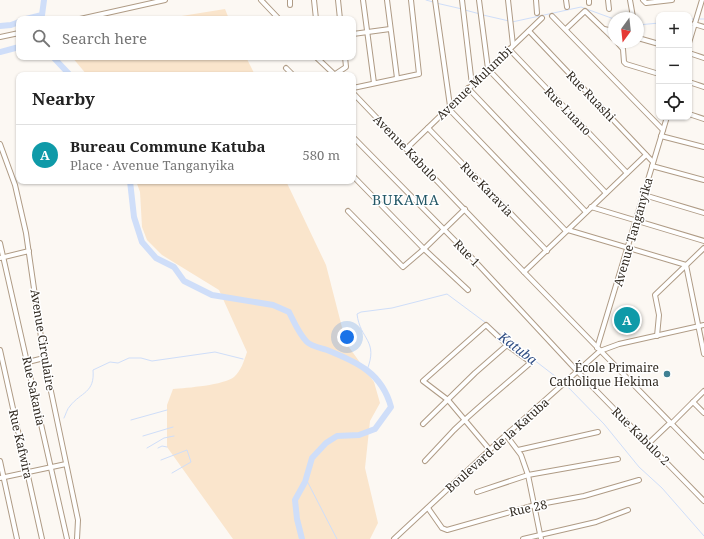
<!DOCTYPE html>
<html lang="en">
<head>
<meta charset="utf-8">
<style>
	:root { --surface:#fff; --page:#f6f6f6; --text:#222; --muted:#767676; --line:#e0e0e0; --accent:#111827 }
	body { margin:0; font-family:"Noto Serif",serif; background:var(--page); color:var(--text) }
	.controls { position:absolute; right:12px; top:12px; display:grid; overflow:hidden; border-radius:8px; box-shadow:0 1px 3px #0004 }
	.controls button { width:36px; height:36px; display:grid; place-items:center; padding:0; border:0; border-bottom:1px solid var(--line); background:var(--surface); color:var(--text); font:20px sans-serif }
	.compass { position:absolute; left:608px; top:12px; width:36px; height:36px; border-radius:50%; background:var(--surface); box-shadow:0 1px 3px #0004; rotate:195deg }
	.you { position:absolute; left:347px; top:337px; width:14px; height:14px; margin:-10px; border:3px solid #fff; border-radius:50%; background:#1a73e8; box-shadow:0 0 0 6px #1a73e833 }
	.badge { display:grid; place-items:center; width:26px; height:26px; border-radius:50%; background:var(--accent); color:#fff; font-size:13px; font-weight:700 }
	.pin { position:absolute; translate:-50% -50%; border:2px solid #fff; box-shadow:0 1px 4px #0006 }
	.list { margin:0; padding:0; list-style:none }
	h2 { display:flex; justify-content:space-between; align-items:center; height:52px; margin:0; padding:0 16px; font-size:17px }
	h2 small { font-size:13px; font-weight:400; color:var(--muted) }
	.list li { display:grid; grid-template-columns:26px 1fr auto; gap:12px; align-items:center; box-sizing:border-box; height:60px; padding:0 16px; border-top:1px solid var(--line) }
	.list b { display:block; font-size:15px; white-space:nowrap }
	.list p { margin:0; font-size:13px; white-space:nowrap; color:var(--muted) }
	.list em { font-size:13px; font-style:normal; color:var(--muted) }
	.icon { flex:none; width:22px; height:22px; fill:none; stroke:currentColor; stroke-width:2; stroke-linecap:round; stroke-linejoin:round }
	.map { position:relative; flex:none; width:704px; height:539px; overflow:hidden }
	.search { position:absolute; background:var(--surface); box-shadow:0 1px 3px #0004; left:16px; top:16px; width:340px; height:44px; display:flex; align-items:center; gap:10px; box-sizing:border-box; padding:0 14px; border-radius:8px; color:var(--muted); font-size:15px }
	.panel { position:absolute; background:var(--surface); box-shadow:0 1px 3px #0004; left:16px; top:72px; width:340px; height:112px; border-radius:8px }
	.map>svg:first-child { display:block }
	.green { fill:#fae5cc }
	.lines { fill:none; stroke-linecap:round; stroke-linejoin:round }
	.stream { stroke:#cfdef9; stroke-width:1 }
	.river { stroke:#cfdef9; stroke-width:6 }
	.minor-casing { stroke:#af9b85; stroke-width:6 }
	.minor { stroke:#fff; stroke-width:4 }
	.poi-dot { fill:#3f8093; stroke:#fff; stroke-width:1.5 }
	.labels { text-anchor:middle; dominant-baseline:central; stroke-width:3; stroke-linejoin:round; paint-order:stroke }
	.street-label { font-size:12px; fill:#302920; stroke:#fff }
	.poi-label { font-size:12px; fill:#302920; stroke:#fff; text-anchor:end }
	.water-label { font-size:13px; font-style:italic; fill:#304e84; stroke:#fff }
	.quarter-label { font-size:14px; letter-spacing:1px; fill:#245867; stroke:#fff }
</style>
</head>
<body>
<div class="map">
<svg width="704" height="539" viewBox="0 0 704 539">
	<rect width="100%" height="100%" fill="#fcf8f3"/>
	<g class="green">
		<path d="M225,9l4,10h-66z"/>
		<path d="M72,57h174l9,18h-168z"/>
		<path d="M136,181h150l40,84 20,78 28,39 6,21 -10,18 -5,47 13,55 -8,16h-137l-66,-92v-42l6,-16c14,-1 51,-4 61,-12 7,-6 10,-16 13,-25l-28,-62 -57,-35 -15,-15 -5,-13 -2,-35z"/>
	</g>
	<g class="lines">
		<g class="stream">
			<path d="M426,0l7,2"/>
			<path d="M436,3l26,6"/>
			<path d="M465,10l15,4"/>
			<path d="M483,15l26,6"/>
			<path d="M689,19h6"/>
			<path d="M699,19h5"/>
			<path d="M512,22l69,-15 33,12"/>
			<path d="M638,25l21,-2"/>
			<path d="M490,326l74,57"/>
			<path d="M367,370c12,-30 -7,-30 -10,-56l4,-2 31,-4 55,-14 39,29"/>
			<path d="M566,385l38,39 35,43 23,21 42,48"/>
			<path d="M64,418c2,-4 3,-9 6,-12 11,-14 25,-13 23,-36l17,-8 8,1 11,-5h12l11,3 63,-9 28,7"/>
			<path d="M131,420l36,-10"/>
			<path d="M143,436l30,-9"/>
			<path d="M147,448l17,-10 10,-2"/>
			<path d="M158,448l4,-2 5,1"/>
			<path d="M161,460l26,-10 4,12 -19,11"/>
			<path d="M306,479l31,60"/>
		</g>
		<g class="river">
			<path d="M26,19l16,-4 2,-15"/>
			<path d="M0,26l11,-1 8,-3"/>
			<path d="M0,52l19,-5"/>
			<path d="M53,57l17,18"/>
			<path d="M130,181l4,36 8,25 14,16 18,9 10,14 28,14 61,10 16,7c5,10 10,22 18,30 4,4 14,6 20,8 30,12 55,23 64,57l-16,22 -16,6 -22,1 -11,7 -14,15 -7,24 -10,18 2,19 5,20"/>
		</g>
		<defs>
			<g id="minor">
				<path d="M261,0l18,19"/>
				<path d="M290,0v5"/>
				<path d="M314,0l2,19"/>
				<path d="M338,0l2,19"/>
				<path d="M363,0l11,83"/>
				<path d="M387,0l10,78"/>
				<path d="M435,0l15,106"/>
				<path d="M462,0l10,85"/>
				<path d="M479,0l9,69 118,124"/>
				<path d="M508,0l5,45"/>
				<path d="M536,0l1,13"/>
				<path d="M566,0l1,7"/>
				<path d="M589,0v3"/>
				<path d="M608,0l1,9"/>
				<path d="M630,0l3,17"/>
				<path d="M643,0l3,3 26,-3"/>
				<path d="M552,16l111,114"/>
				<path d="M80,19l85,-19"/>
				<path d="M694,24l10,3"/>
				<path d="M566,29l19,-18 29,28"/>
				<path d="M604,29l10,2"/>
				<path d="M529,31l124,131"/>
				<path d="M353,34l37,-5"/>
				<path d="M0,37l19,-4"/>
				<path d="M638,38l21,6"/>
				<path d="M617,42l6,7 1,13 2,2 33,10"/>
				<path d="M689,43l13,-43"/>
				<path d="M509,49l118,124"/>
				<path d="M689,53l15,5"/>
				<path d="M316,57l19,18"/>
				<path d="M286,68l7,7"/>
				<path d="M334,75l12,-8 -1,-10"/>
				<path d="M689,82l15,5"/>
				<path d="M353,88l66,-14 -8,-74"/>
				<path d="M468,88l118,124"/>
				<path d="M353,93l171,179 180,185"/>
				<path d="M448,108l118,123"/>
				<path d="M689,114l15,5"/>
				<path d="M428,128l119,123"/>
				<path d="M661,136l43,11"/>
				<path d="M353,137l120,122 105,113 126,129"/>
				<path d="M0,144l15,41 11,48 18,125 34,162 -1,19"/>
				<path d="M406,149l136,-131"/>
				<path d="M652,166l52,14"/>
				<path d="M353,176l71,73 44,41"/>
				<path d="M644,195l60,18"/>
				<path d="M591,207l113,34"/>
				<path d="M348,211l55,56 21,-18 41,-40"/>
				<path d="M568,230l118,35 18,89"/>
				<path d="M0,243l67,296"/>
				<path d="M0,258l29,-7"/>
				<path d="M524,272l122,-117"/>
				<path d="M657,336l2,-21 -4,-20 49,-47"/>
				<path d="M597,348l70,-231"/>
				<path d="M0,350l42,189"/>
				<path d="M28,362l16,-4"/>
				<path d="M693,402l11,11"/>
				<path d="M423,424l52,-51 32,-28"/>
				<path d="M671,424l33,-33"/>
				<path d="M506,435l15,20 7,20 13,64"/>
				<path d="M648,444l22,-21"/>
				<path d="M518,450l80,-18"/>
				<path d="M0,461l17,78"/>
				<path d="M425,461l29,-31c24,-23 50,-44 75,-66v-3l-22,-16 -21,-20 -63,56 25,19 42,50"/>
				<path d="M0,478l66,-14"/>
				<path d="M477,492l51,-17 90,-16"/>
				<path d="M428,508l14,20 5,2 88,-25 49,-9 55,-16"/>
				<path d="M394,539l103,-96 103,-92 19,-7 85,-19"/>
				<path d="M523,539l73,-17 32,-12"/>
			</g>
		</defs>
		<use href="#minor" class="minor-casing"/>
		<use href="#minor" class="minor"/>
	</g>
	<circle class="poi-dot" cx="667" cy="374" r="4"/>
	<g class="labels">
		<g class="street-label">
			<text transform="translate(474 83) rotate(-44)">Avenue Mulumbi</text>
			<text transform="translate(591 96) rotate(46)">Rue Ruashi</text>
			<text transform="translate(568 111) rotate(46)">Rue Luano</text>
			<text transform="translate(406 148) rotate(46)">Avenue Kabulo</text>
			<text transform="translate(487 189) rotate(46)">Rue Karavia</text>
			<text transform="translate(633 232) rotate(-74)">Avenue Tanganyika</text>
			<text transform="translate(467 253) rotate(46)">Rue 1</text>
			<text transform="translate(43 340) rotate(81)">Avenue Circulaire</text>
			<text transform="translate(34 391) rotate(78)">Rue Sakania</text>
			<text transform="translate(641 436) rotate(45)">Rue Kabulo 2</text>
			<text transform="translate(21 444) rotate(77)">Rue Kafwira</text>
			<text transform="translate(497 445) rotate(-42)">Boulevard de la Katuba</text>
			<text transform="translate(528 508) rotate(-12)">Rue 28</text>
		</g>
		<g class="poi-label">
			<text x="659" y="367">École Primaire<tspan x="659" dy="14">Catholique Hekima</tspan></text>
		</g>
		<g class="water-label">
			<text transform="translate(518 348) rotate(37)">Katuba</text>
		</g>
		<g class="quarter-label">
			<text x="406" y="199">BUKAMA</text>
		</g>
	</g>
</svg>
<div class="controls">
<button>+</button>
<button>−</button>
<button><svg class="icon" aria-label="locate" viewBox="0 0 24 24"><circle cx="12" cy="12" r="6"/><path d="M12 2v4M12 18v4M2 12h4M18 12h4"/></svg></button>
</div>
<svg class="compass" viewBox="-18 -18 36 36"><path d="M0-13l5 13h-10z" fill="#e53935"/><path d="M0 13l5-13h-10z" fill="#767676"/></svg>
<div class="you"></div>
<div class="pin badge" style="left:627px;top:320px;background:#0f9aa8">A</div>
<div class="search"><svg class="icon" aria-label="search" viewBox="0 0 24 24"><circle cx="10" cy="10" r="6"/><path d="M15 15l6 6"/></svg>Search here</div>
<section class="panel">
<h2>Nearby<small></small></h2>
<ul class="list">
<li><span class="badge" style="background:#0f9aa8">A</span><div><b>Bureau Commune Katuba</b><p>Place · Avenue Tanganyika</p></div><em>580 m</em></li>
</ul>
</section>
</div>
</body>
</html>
